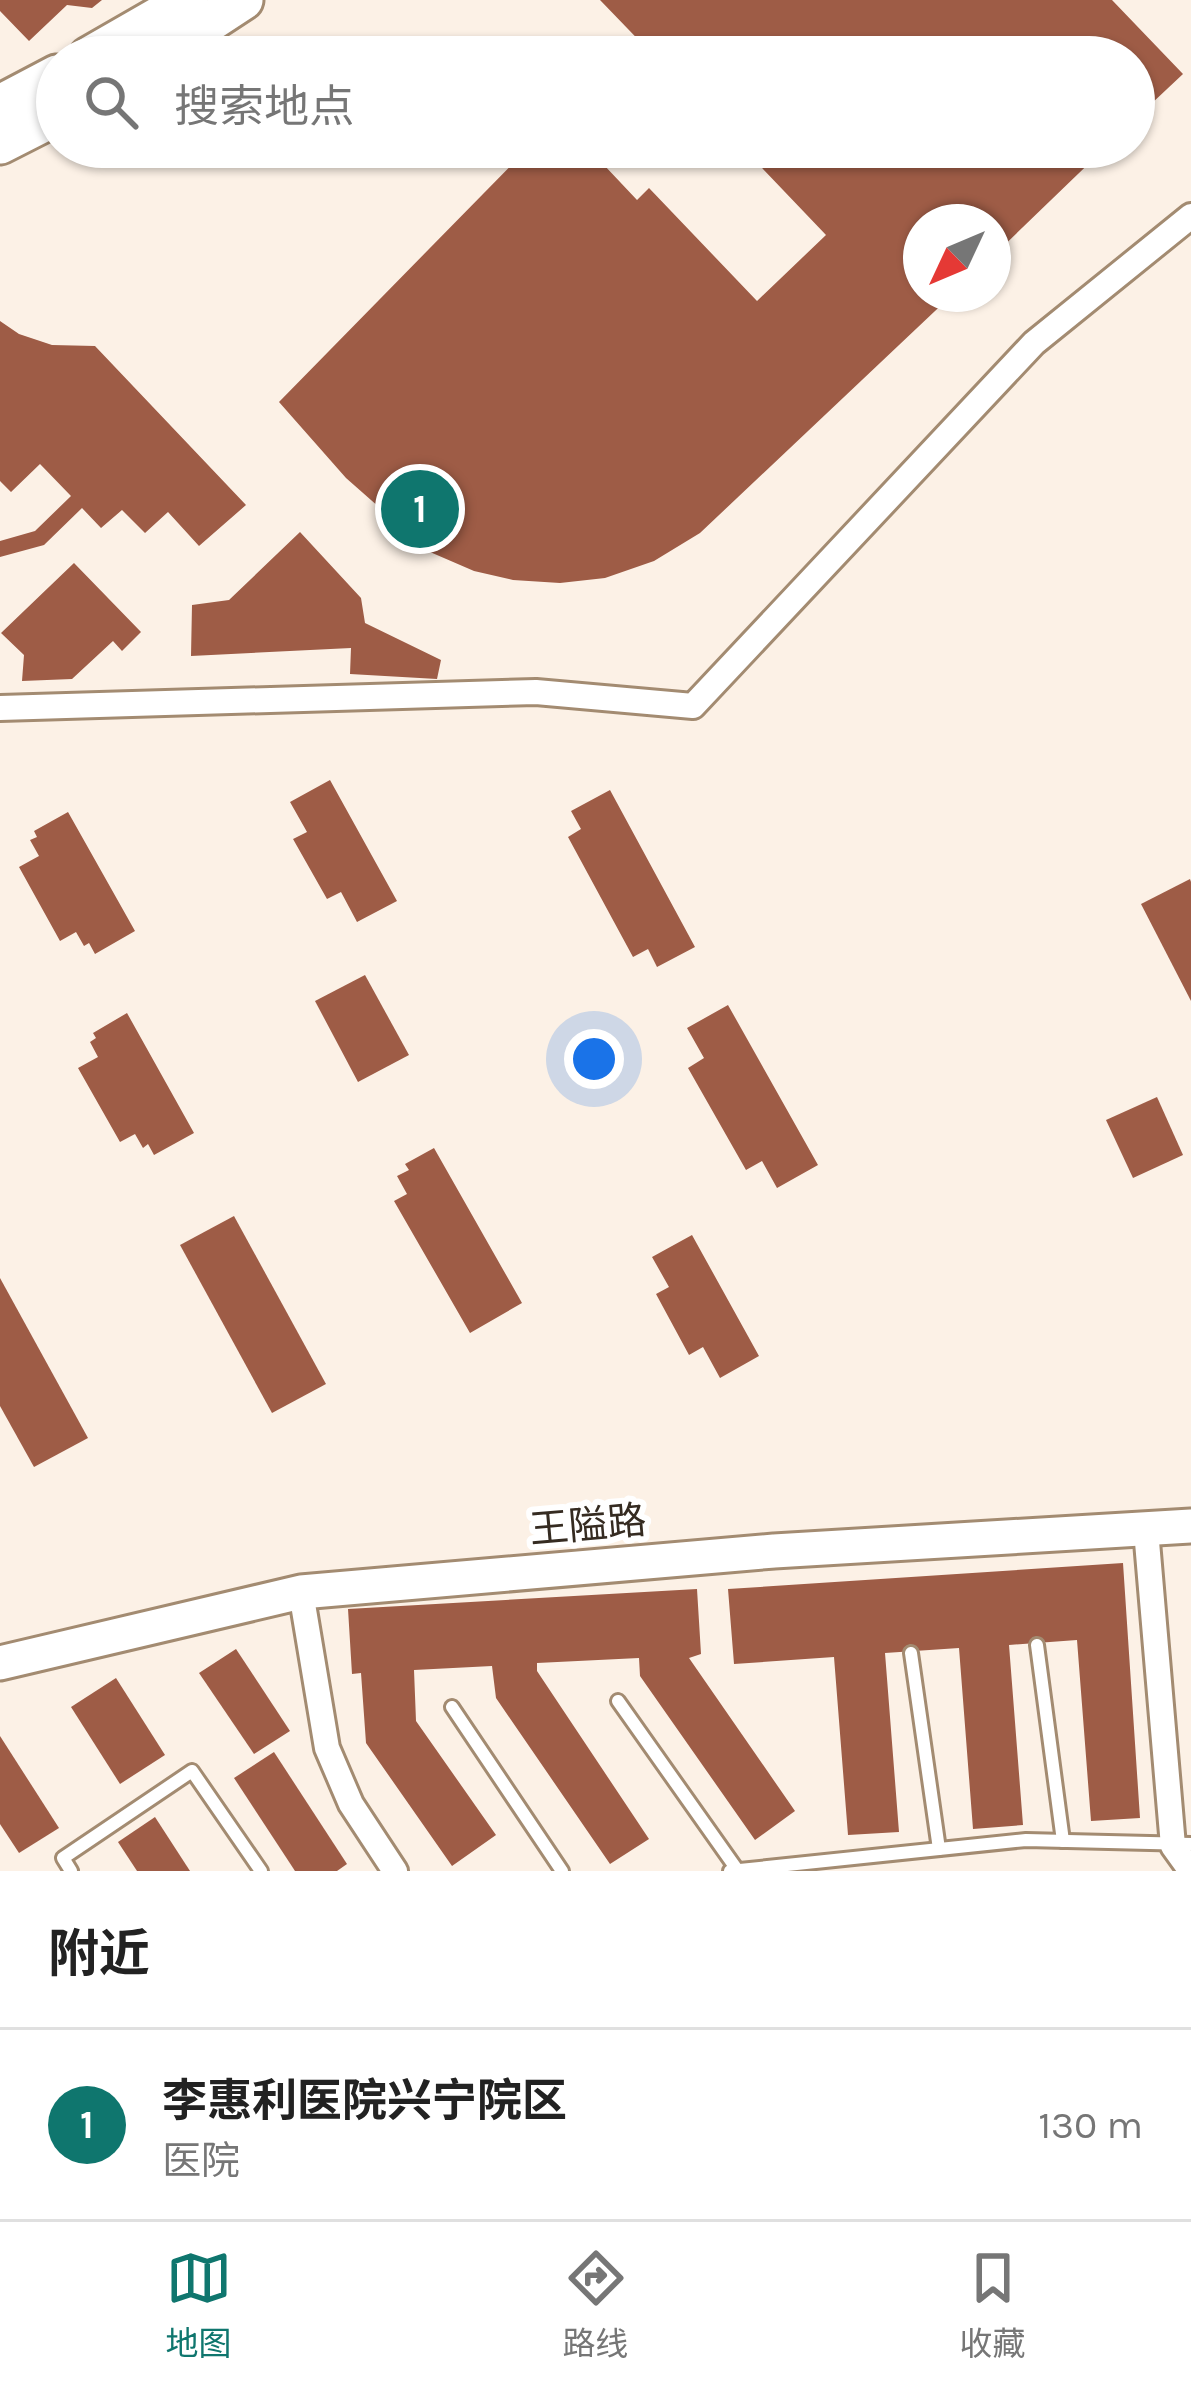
<!DOCTYPE html>
<html lang="zh">
<head>
<meta charset="utf-8">
<style>
	:root { --surface:#fff; --page:#f6f6f6; --text:#222; --muted:#767676; --line:#e0e0e0; --accent:#0f766e }
	body { margin:0; font-family:Karla,"Noto Sans SC",sans-serif; background:var(--page); color:var(--text) }
	.compass { position:absolute; left:903px; top:204px; width:108px; height:108px; border-radius:50%; background:var(--surface); box-shadow:0 3px 9px #0004; rotate:226deg }
	.you { position:absolute; left:594px; top:1059px; width:42px; height:42px; margin:-30px; border:9px solid #fff; border-radius:50%; background:#1a73e8; box-shadow:0 0 0 18px #1a73e833 }
	.badge { display:grid; place-items:center; width:78px; height:78px; border-radius:50%; background:var(--accent); color:#fff; font-size:39px; font-weight:700 }
	.pin { position:absolute; translate:-50% -50%; border:6px solid #fff; box-shadow:0 3px 12px #0006 }
	.list { margin:0; padding:0; list-style:none }
	h2 { display:flex; justify-content:space-between; align-items:center; height:156px; margin:0; padding:0 48px; font-size:51px }
	h2 small { font-size:39px; font-weight:400; color:var(--muted) }
	.list li { display:grid; grid-template-columns:78px 1fr auto; gap:36px; align-items:center; box-sizing:border-box; height:192px; padding:0 48px; border-top:3px solid var(--line) }
	.list b { display:block; font-size:45px; white-space:nowrap }
	.list p { margin:0; font-size:39px; white-space:nowrap; color:var(--muted) }
	.list em { font-size:39px; font-style:normal; color:var(--muted) }
	.icon { flex:none; width:66px; height:66px; fill:none; stroke:currentColor; stroke-width:2; stroke-linecap:round; stroke-linejoin:round }
	.map { position:relative; flex:none; width:1191px; height:1871px; overflow:hidden }
	.search { position:absolute; background:var(--surface); box-shadow:0 3px 9px #0004; left:36px; right:36px; top:36px; height:132px; display:flex; align-items:center; gap:30px; box-sizing:border-box; padding:0 42px; border-radius:66px; color:var(--muted); font-size:45px }
	.sheet { height:348px; background:var(--surface) }
	nav { display:flex; justify-content:space-around; align-items:center; box-sizing:border-box; height:168px; border-top:3px solid var(--line); background:var(--surface); font-size:33px; color:var(--muted) }
	nav a { display:grid; justify-items:center; gap:6px }
	nav .on { color:var(--accent) }
	.map>svg:first-child { display:block }
	.building { fill:#9e5c46 }
	.lines { fill:none; stroke-linecap:round; stroke-linejoin:round }
	.service-casing { stroke:#a38b71; stroke-width:18 }
	.minor-casing { stroke:#a38b71; stroke-width:30 }
	.secondary-casing { stroke:#a38b71; stroke-width:39 }
	.primary-casing { stroke:#a38b71; stroke-width:45 }
	.service { stroke:#fff; stroke-width:12 }
	.minor { stroke:#fff; stroke-width:24 }
	.secondary { stroke:#fff; stroke-width:33 }
	.primary { stroke:#fff; stroke-width:39 }
	.labels { text-anchor:middle; dominant-baseline:central; stroke-width:12; stroke-linejoin:round; paint-order:stroke }
	.street-label { font-size:39px; fill:#352b21; stroke:#fff }
</style>
</head>
<body>
<div class="map">
<svg width="1191" height="1871" viewBox="0 0 1191 1871">
	<rect width="100%" height="100%" fill="#fcf1e6"/>
	<g class="building">
		<path d="M0,0h102l-10,8 -25,-3 -38,36 -29,-30z"/>
		<path d="M600,0h512l71,74 -49,46v-63h-479z"/>
		<path d="M529,147h58l50,53 12,-12 108,113 69,-66 -84,-88h364l-113,109v-34h-72v72h32l-253,239 -46,28 -49,17 -45,5 -47,-3 -39,-9 -44,-19 -84,-74 -67,-76z"/>
		<path d="M0,321l19,13 33,11 43,1 151,159 -47,41 -31,-34 -23,21 -23,-23 -21,18 -19,-20 -38,37 -44,12v-16l35,-10 36,-35 -31,-32 -29,28 -11,-11z"/>
		<path d="M300,532l61,66 4,25 76,37 -4,19 -87,-5 1,-26 -160,8 1,-51 37,-5z"/>
		<path d="M74,563l67,69 -19,19 -9,-10 -41,38 -50,2 2,-26 -23,-22z"/>
		<path d="M330,780l67,121 -40,21 -16,-30 -14,7 -34,-60 14,-7 -17,-30z"/>
		<path d="M610,790l85,157 -38,20 -9,-18 -15,8 -65,-120 13,-8 -10,-18z"/>
		<path d="M68,812l67,119 -40,23 -6,-11 -5,3 -8,-14 -16,9 -41,-74 20,-11 -9,-16 7,-3 -3,-6z"/>
		<path d="M1190,879l1,3v119l-50,-97z"/>
		<path d="M365,975l44,80 -51,27 -43,-81z"/>
		<path d="M728,1005l90,160 -41,23 -15,-27 -16,9 -58,-102 16,-10 -17,-30z"/>
		<path d="M127,1013l67,120 -40,22 -6,-11 -5,4 -8,-14 -15,8 -42,-74 20,-11 -8,-15 6,-4 -3,-5z"/>
		<path d="M1157,1097l26,58 -50,23 -27,-58z"/>
		<path d="M434,1148l88,155 -52,30 -76,-132 13,-7 -10,-18 12,-6 -4,-6z"/>
		<path d="M234,1216l92,168 -54,29 -92,-168z"/>
		<path d="M692,1235l67,121 -39,22 -17,-31 -14,8 -33,-61 13,-7 -17,-30z"/>
		<path d="M0,1278l88,160 -54,29 -34,-61z"/>
		<path d="M1123,1563l17,255 -49,3 -14,-181 -68,5 14,180 -50,4 -14,-181 -74,5 14,179 -51,3 -14,-178 -100,7 -6,-75z"/>
		<path d="M697,1589l4,65 -12,4 106,153 -40,29 -115,-164 -1,-18 -102,5v8l112,168 -39,25 -114,-166 -4,-32 -78,4 2,51 80,114 -44,31 -86,-123 -5,-70 -9,1 -4,-65z"/>
		<path d="M236,1649l54,82 -36,23 -55,-81z"/>
		<path d="M116,1678l49,77 -45,29 -49,-77z"/>
		<path d="M0,1736l59,92 -40,25 -19,-29z"/>
		<path d="M274,1752l73,112 -10,7h-42l-61,-93z"/>
		<path d="M155,1817l35,54h-53l-19,-29z"/>
	</g>
	<g class="lines">
		<defs>
			<g id="service">
				<path d="M1037,1645l26,196"/>
				<path d="M911,1653l28,196"/>
				<path d="M618,1701l120,170"/>
				<path d="M452,1707l110,164"/>
				<path d="M71,1871l-8,-13 129,-87 69,100"/>
				<path d="M730,1871l296,-31 165,4"/>
			</g>
			<g id="minor">
				<path d="M0,708l536,-16 157,14 341,-363 157,-127"/>
				<path d="M1146,1530l27,316 18,25"/>
				<path d="M301,1592l26,156 24,56 44,67"/>
			</g>
			<path id="secondary" d="M0,1663l301,-71 473,-41 417,-25"/>
			<g id="primary">
				<path d="M89,57l99,-57"/>
				<path d="M156,57l87,-57"/>
				<path d="M0,105l57,-30"/>
				<path d="M0,144l57,-29"/>
			</g>
		</defs>
		<use href="#service" class="service-casing"/>
		<use href="#minor" class="minor-casing"/>
		<use href="#secondary" class="secondary-casing"/>
		<use href="#primary" class="primary-casing"/>
		<use href="#service" class="service"/>
		<use href="#minor" class="minor"/>
		<use href="#secondary" class="secondary"/>
		<use href="#primary" class="primary"/>
	</g>
	<g class="labels">
		<g class="street-label">
			<text transform="translate(588 1525) rotate(-5)">王隘路</text>
		</g>
	</g>
</svg>
<svg class="compass" viewBox="-18 -18 36 36"><path d="M0-13l5 13h-10z" fill="#e53935"/><path d="M0 13l5-13h-10z" fill="#767676"/></svg>
<div class="you"></div>
<div class="pin badge" style="left:420px;top:509px">1</div>
<div class="search"><svg class="icon" aria-label="search" viewBox="0 0 24 24"><circle cx="10" cy="10" r="6"/><path d="M15 15l6 6"/></svg>搜索地点</div>
</div>
<section class="sheet">
<h2>附近<small></small></h2>
<ul class="list">
<li><span class="badge">1</span><div><b>李惠利医院兴宁院区</b><p>医院</p></div><em>130 m</em></li>
</ul>
</section>
<nav>
<a class="on"><svg class="icon" aria-label="map" viewBox="0 0 24 24"><path d="M3 6l6-2 6 2 6-2v14l-6 2-6-2-6 2zM9 4v14M15 6v14"/></svg>地图</a>
<a><svg class="icon" aria-label="directions" viewBox="0 0 24 24"><path d="M12 3l9 9-9 9-9-9zM9 14v-3h6M13 9l2 2-2 2"/></svg>路线</a>
<a><svg class="icon" aria-label="saved" viewBox="0 0 24 24"><path d="M7 4h10v16l-5-4-5 4z"/></svg>收藏</a>
</nav>
</body>
</html>
